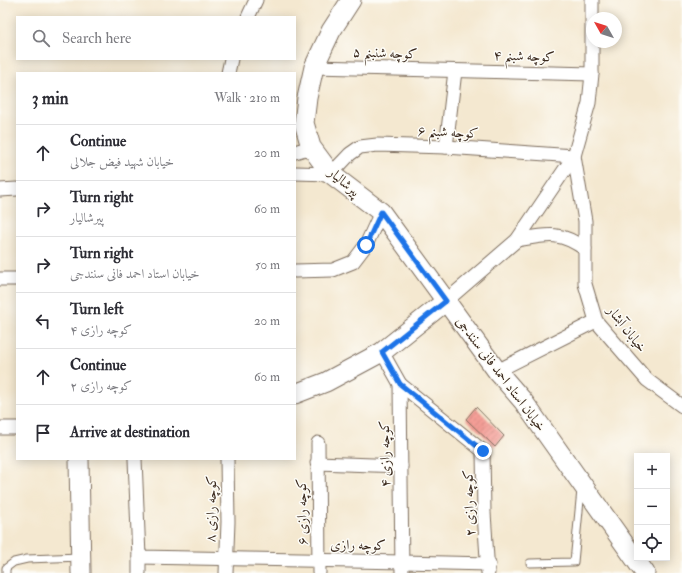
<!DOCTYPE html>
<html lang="en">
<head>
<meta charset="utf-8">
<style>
	:root { --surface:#fff; --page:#f2f2f3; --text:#2b2b33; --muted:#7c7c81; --line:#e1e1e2 }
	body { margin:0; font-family:"IM FELL Double Pica",Amiri,serif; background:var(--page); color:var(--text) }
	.controls { position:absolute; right:12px; bottom:12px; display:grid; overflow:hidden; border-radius:0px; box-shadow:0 2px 10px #0003 }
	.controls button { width:36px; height:36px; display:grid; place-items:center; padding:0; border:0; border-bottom:1px solid var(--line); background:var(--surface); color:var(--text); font:20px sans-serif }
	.compass { position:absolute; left:586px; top:12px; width:36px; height:36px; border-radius:50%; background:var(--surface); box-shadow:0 2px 10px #0003; rotate:309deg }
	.stop { position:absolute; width:12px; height:12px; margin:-9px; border:3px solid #1a73e8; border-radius:50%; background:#fff }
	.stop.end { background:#1a73e8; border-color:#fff; box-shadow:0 1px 4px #0008 }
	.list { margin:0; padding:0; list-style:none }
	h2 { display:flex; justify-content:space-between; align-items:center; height:52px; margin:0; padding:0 16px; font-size:17px }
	h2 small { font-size:13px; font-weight:400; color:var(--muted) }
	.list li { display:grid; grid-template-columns:26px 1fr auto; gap:12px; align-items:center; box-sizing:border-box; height:56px; padding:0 16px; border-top:1px solid var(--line) }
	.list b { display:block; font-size:15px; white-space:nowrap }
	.list p { margin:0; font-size:13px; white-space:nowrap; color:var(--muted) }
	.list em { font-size:13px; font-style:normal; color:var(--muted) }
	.icon { flex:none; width:22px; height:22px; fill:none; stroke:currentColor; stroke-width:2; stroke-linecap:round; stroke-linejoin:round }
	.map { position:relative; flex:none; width:682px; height:573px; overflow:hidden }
	.search { position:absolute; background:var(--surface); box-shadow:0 2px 10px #0003; left:16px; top:16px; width:280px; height:44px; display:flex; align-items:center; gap:10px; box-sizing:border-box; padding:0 14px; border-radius:0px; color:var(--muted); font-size:15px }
	.panel { position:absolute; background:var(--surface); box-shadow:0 2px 10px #0003; left:16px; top:72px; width:280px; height:388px; border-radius:0px }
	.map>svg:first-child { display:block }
	.building { fill:url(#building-hatch) }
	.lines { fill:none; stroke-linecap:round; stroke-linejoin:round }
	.lane-casing { stroke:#7c6c5c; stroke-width:9 }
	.street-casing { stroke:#7c6c5c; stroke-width:15 }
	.secondary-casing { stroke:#7c6c5c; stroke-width:21 }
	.lane { stroke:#fff; stroke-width:7 }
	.street { stroke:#fff; stroke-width:13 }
	.secondary { stroke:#fff; stroke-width:19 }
	.route { stroke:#1a73e8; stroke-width:5 }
	.labels { text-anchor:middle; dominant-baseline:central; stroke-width:3; stroke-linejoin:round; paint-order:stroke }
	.street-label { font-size:14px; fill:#3b2a1e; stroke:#fdfcf7 }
</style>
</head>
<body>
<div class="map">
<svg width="682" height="573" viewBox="0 0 682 573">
	<defs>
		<pattern id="building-hatch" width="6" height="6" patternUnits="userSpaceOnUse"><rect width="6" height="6" fill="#f59f97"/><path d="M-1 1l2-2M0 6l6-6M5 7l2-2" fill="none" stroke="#c8827b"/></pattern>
	</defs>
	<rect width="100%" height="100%" fill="#fdfcf7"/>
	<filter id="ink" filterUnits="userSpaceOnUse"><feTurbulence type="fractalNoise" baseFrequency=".025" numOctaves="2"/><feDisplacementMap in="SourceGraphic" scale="8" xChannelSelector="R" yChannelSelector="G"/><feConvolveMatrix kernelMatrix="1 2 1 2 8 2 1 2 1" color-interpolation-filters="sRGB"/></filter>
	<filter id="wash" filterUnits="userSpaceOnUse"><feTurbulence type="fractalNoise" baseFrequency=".012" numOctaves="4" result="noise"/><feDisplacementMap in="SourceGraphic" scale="16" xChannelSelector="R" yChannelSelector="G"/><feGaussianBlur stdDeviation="0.9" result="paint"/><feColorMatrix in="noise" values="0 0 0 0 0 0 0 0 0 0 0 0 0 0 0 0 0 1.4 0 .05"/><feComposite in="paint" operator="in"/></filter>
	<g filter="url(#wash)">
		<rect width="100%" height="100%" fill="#f4e8d0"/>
		<g id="blocks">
			<path class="building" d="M476,407l28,29 -9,11 -29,-28z"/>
		</g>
	</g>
	<g filter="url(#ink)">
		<use href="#blocks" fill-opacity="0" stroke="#7c6c5c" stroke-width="1"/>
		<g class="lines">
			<defs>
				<g id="lane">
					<path d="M530,563l44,-1 7,-72"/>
					<path d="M6,573v-5l8,-6 13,-3 54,-2"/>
				</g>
				<g id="street">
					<path d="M248,17l8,-17"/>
					<path d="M314,67l278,7"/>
					<path d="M228,73l3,-14"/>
					<path d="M446,147l9,-76"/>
					<path d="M295,152l16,-5"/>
					<path d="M295,173l36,1 19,-20 10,-7 17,-2 69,2 128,9 11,65v63l11,37 51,59 35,26"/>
					<path d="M0,190l17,-1"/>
					<path d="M517,240c29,-5 42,-10 68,9"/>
					<path d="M295,271l38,-1 20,-8 13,-17 15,-33"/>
					<path d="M0,279h17"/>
					<path d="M446,301l71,-61 57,-84 15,-53 3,-29v-74"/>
					<path d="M382,352l18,32 2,189"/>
					<path d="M497,371l99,-50"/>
					<path d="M400,384l83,67 1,62 4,60"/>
					<path d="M0,428h17"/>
					<path d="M318,443l1,130"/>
					<path d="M135,459l4,98 264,5 86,2"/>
					<path d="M317,463l84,3"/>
					<path d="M139,573v-16"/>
					<path d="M226,573l2,-51 -1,-63"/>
				</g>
				<g id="secondary">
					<path d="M351,0l-20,31 -17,36 -7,31 -3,25 7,24 20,27 50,38 116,159 26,30 122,172"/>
					<path d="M295,394l31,-12 56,-30 64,-51"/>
					<path d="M79,459l2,114"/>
				</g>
			</defs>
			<use href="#lane" class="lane-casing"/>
			<use href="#street" class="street-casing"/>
			<use href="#secondary" class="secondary-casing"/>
			<use href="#lane" class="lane"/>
			<use href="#street" class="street"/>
			<use href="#secondary" class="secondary"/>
		</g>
	</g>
	<g class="lines" filter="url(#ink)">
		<path class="route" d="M366,245l15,-33 65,89 -64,51 18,32 83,67"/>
	</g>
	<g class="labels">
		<g class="street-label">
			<text transform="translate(385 53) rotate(2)">کوچه شنبنم ۵</text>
			<text transform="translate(524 56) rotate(2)">کوچه شبنم ۴</text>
			<text transform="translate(448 132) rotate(3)">کوچه شبنم ۶</text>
			<text transform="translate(344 182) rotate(41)">پیرشالیار</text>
			<text transform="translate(627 329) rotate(52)">خیابان آبشار</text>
			<text transform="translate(501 374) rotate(53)">خیابان استاد احمد فانی سنندجی</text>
			<text transform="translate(385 454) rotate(-91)">کوچه رازی ۴</text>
			<text transform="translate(469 503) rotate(-92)">کوچه رازی ۲</text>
			<text transform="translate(211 509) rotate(-89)">کوچه رازی ۸</text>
			<text transform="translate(302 512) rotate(-91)">کوچه رازی ۶</text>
			<text transform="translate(358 545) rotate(1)">کوچه رازی</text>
		</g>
	</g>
</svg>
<div class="controls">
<button>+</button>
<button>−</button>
<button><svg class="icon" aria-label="locate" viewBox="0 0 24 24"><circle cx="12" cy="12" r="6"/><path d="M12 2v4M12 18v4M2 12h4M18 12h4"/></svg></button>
</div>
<svg class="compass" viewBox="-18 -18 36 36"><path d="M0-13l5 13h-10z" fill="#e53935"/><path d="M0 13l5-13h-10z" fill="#7c7c81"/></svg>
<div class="stop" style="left:366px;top:245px"></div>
<div class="stop end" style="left:483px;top:451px"></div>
<div class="search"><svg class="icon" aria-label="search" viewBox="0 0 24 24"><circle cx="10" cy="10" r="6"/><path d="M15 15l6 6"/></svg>Search here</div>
<section class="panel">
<h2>3 min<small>Walk · 210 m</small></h2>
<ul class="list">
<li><svg class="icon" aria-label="ahead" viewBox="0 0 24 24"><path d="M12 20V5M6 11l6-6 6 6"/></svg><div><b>Continue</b><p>خیابان شهید فیض جلالی</p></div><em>20 m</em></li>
<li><svg class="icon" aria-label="right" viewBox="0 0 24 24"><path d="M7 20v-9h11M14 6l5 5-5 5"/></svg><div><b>Turn right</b><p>پیرشالیار</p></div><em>60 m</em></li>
<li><svg class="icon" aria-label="right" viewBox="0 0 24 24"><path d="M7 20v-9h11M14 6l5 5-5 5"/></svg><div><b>Turn right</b><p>خیابان استاد احمد فانی سنندجی</p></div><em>50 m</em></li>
<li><svg class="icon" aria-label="left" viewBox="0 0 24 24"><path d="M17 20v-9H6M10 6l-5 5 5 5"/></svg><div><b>Turn left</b><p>کوچه رازی ۴</p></div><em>20 m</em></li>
<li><svg class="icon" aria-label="ahead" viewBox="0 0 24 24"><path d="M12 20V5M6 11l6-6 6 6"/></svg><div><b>Continue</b><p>کوچه رازی ۲</p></div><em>60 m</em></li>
<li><svg class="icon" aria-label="arrive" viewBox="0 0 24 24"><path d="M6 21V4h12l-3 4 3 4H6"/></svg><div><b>Arrive at destination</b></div></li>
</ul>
</section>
</div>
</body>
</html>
